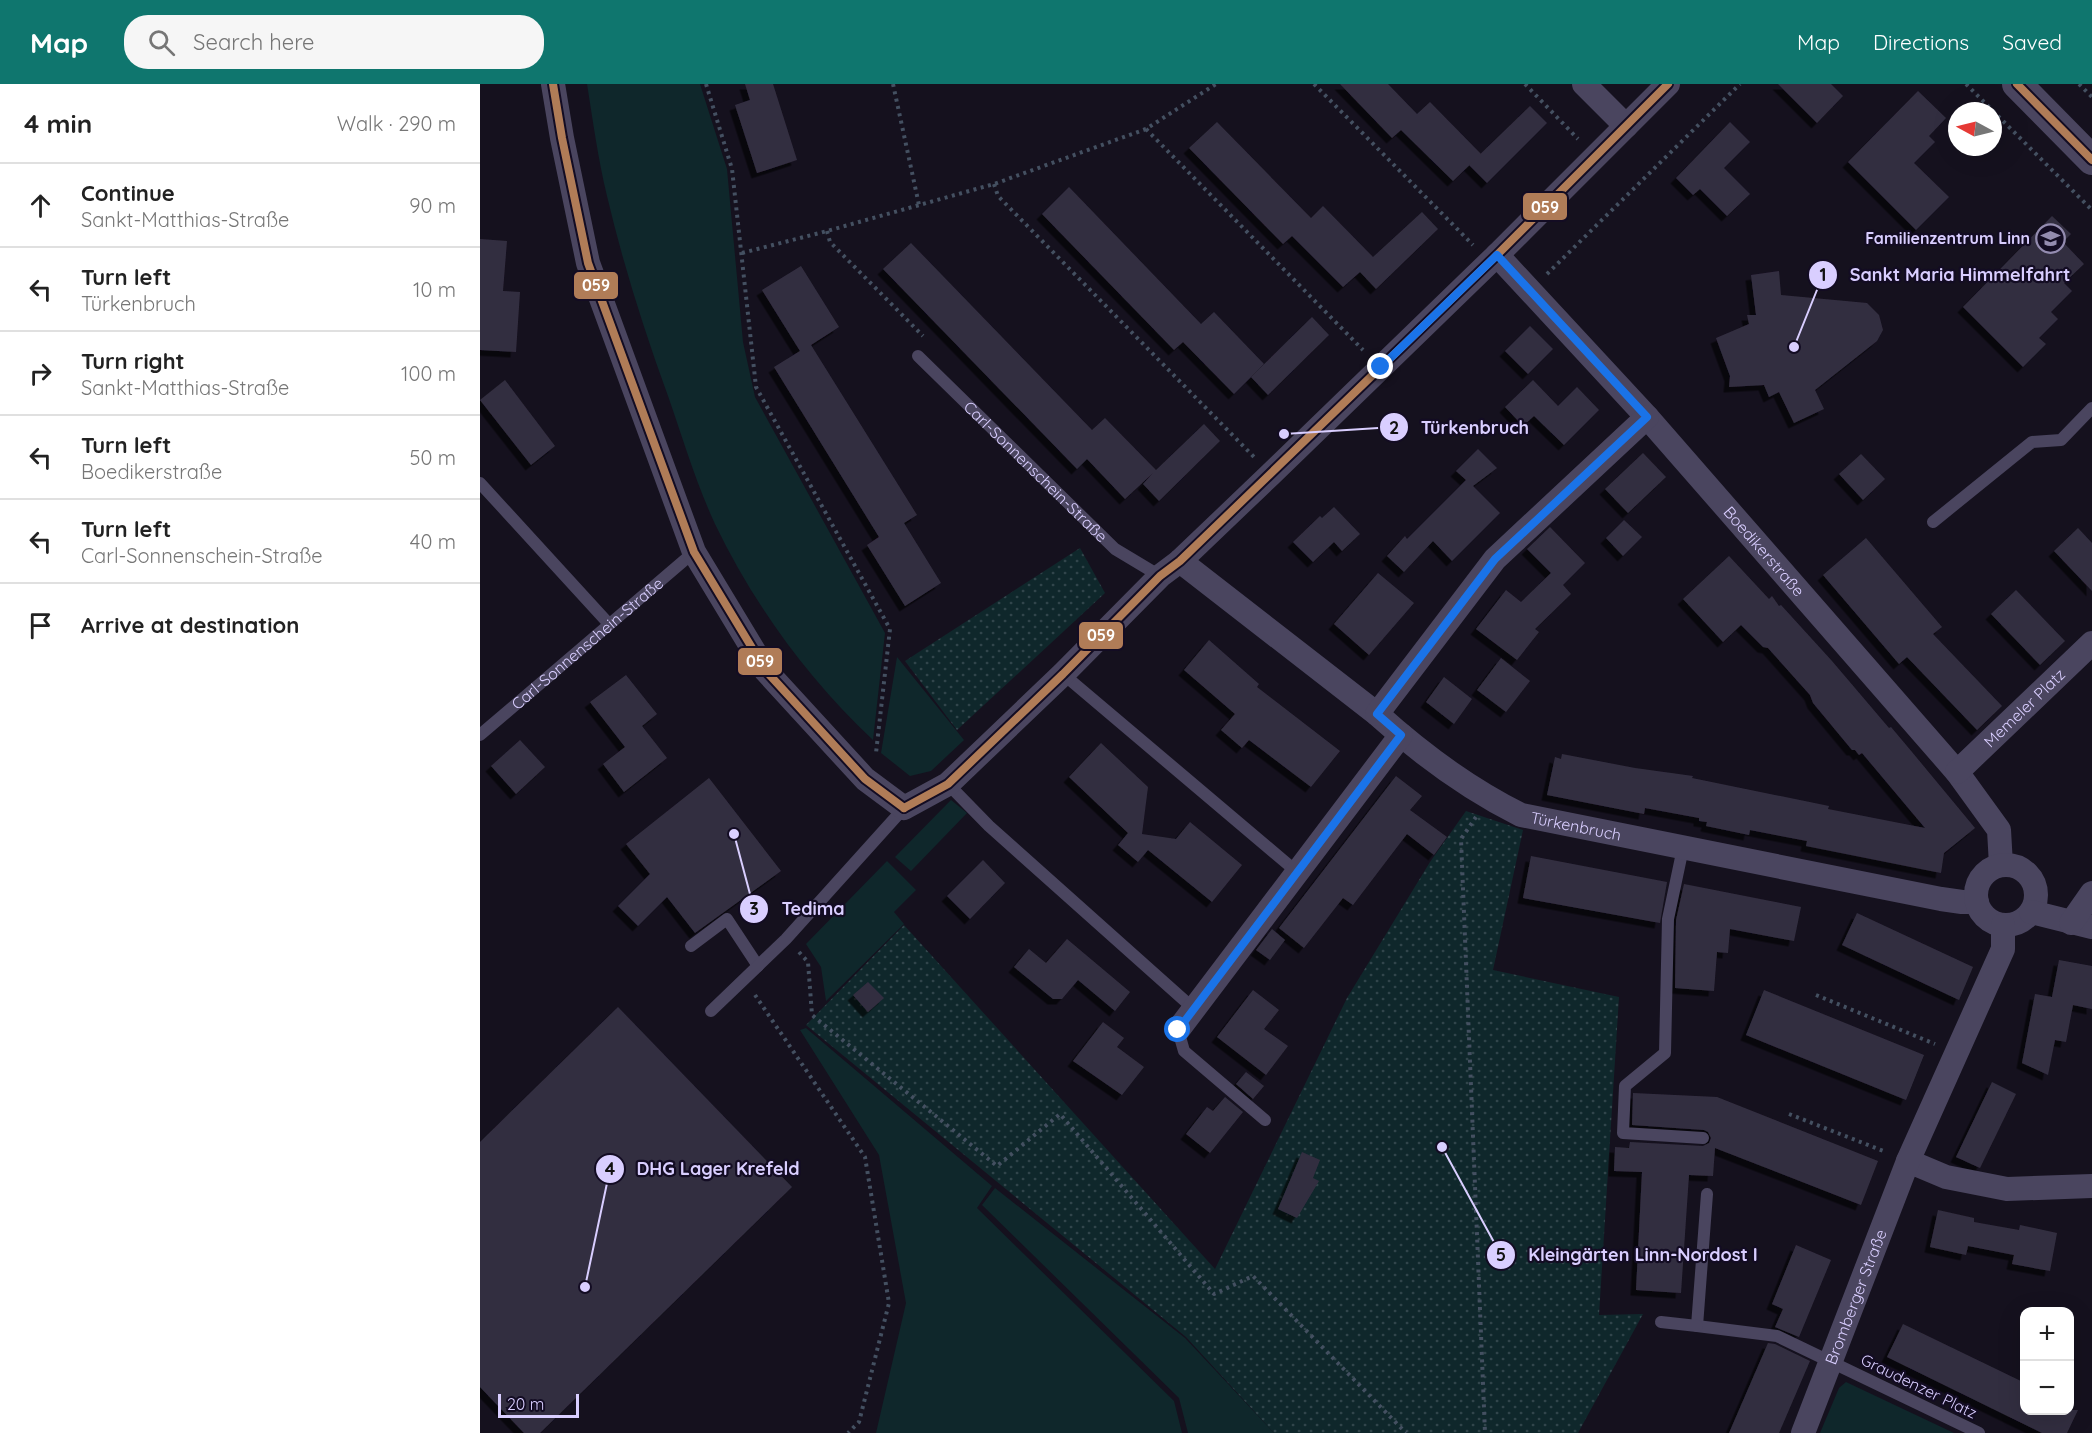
<!DOCTYPE html>
<html lang="en">
<head>
<meta charset="utf-8">
<style>
	:root { --surface:#fff; --page:#f6f6f6; --text:#222; --muted:#767676; --line:#e0e0e0; --accent:#0f766e }
	body { margin:0; font-family:Quicksand,sans-serif; background:var(--page); color:var(--text) }
	.controls { position:absolute; right:18px; bottom:18px; display:grid; overflow:hidden; border-radius:12px; box-shadow:0 6px 24px #0002 }
	.controls button { width:54px; height:54px; display:grid; place-items:center; padding:0; border:0; border-bottom:2px solid var(--line); background:var(--surface); color:var(--text); font:30px sans-serif }
	.compass { position:absolute; left:1468px; top:18px; width:54px; height:54px; border-radius:50%; background:var(--surface); box-shadow:0 6px 24px #0002; rotate:277deg }
	.scale { position:absolute; left:18px; bottom:15px; width:81px; box-sizing:border-box; padding-left:6px; border:3px solid #d9ceff; border-top:0; font-size:16px; line-height:21px; white-space:nowrap; color:#d9ceff; -webkit-text-stroke:4px #130c23; paint-order:stroke }
	.stop { position:absolute; width:18px; height:18px; margin:-14px; border:4px solid #1a73e8; border-radius:50%; background:#fff }
	.stop.end { background:#1a73e8; border-color:#fff; box-shadow:0 2px 6px #0008 }
	.list { margin:0; padding:0; list-style:none }
	h2 { display:flex; justify-content:space-between; align-items:center; height:78px; margin:0; padding:0 24px; font-size:26px }
	h2 small { font-size:20px; font-weight:400; color:var(--muted) }
	.list li { display:grid; grid-template-columns:39px 1fr auto; gap:18px; align-items:center; box-sizing:border-box; height:84px; padding:0 24px; border-top:2px solid var(--line) }
	.list b { display:block; font-size:22px; white-space:nowrap }
	.list p { margin:0; font-size:20px; white-space:nowrap; color:var(--muted) }
	.list em { font-size:20px; font-style:normal; color:var(--muted) }
	.icon { flex:none; width:33px; height:33px; fill:none; stroke:currentColor; stroke-width:2; stroke-linecap:round; stroke-linejoin:round }
	.map { position:relative; flex:none; width:1612px; height:1349px; overflow:hidden }
	header { display:flex; align-items:center; gap:36px; box-sizing:border-box; height:84px; padding:0 30px; background:var(--accent); color:#fff }
	header strong { font-size:28px }
	nav { display:flex; gap:33px; margin-inline-start:auto; font-size:21px }
	.search { width:420px; height:54px; background:var(--page); display:flex; align-items:center; gap:15px; box-sizing:border-box; padding:0 21px; border-radius:24px; color:var(--muted); font-size:22px }
	main { display:flex }
	aside { flex:1; background:var(--surface) }
	.map>svg:first-child { display:block }
	.grass { fill:#0f272b }
	.park { fill:url(#park-dots) }
	.building { fill:#332e40; filter:url(#shadow) }
	.lines { fill:none; stroke-linecap:round; stroke-linejoin:round }
	.path { stroke:#445061; stroke-width:4; stroke-dasharray:3 4.5; stroke-linecap:butt }
	.service { stroke:#4a455f; stroke-width:12 }
	.minor { stroke:#4a455f; stroke-width:24 }
	.tertiary { stroke:#4a455f; stroke-width:30 }
	.bus-1-casing { stroke:#130c23; stroke-width:12 }
	.bus-1 { stroke:#b07c57; stroke-width:8 }
	.route { stroke:#1a73e8; stroke-width:8 }
	.labels { text-anchor:middle; dominant-baseline:central; stroke-width:4.5; stroke-linejoin:round; paint-order:stroke }
	.poi-label { font-size:16px; font-weight:bold; fill:#d9ceff; stroke:#130c23; text-anchor:end }
	.street-label { font-size:16px; fill:#d9ceff; stroke:#130c23 }
	.leader { fill:none; stroke:#d9ceff; stroke-width:2 }
	.callout-dot { fill:#d9ceff; stroke:#130c23; stroke-width:2 }
	.mark-label { font-size:18px; text-anchor:middle; font-weight:bold; fill:#111 }
	.callout-label { font-size:18px; text-anchor:middle; font-weight:bold; fill:#d9ceff; stroke:#130c23; stroke-width:4.5; stroke-linejoin:round; paint-order:stroke }
	.line-badge { stroke:#130c23; stroke-width:2 }
	.badge-label { font-size:16px; text-anchor:middle; font-weight:bold; fill:#fff }
</style>
</head>
<body>
<header>
<strong>Map</strong>
<div class="search"><svg class="icon" aria-label="search" viewBox="0 0 24 24"><circle cx="10" cy="10" r="6"/><path d="M15 15l6 6"/></svg>Search here</div>
<nav><a>Map</a><a>Directions</a><a>Saved</a></nav>
</header>
<main>
<aside>
<h2>4 min<small>Walk · 290 m</small></h2>
<ul class="list">
<li><svg class="icon" aria-label="ahead" viewBox="0 0 24 24"><path d="M12 20V5M6 11l6-6 6 6"/></svg><div><b>Continue</b><p>Sankt-Matthias-Straße</p></div><em>90 m</em></li>
<li><svg class="icon" aria-label="left" viewBox="0 0 24 24"><path d="M17 20v-9H6M10 6l-5 5 5 5"/></svg><div><b>Turn left</b><p>Türkenbruch</p></div><em>10 m</em></li>
<li><svg class="icon" aria-label="right" viewBox="0 0 24 24"><path d="M7 20v-9h11M14 6l5 5-5 5"/></svg><div><b>Turn right</b><p>Sankt-Matthias-Straße</p></div><em>100 m</em></li>
<li><svg class="icon" aria-label="left" viewBox="0 0 24 24"><path d="M17 20v-9H6M10 6l-5 5 5 5"/></svg><div><b>Turn left</b><p>Boedikerstraße</p></div><em>50 m</em></li>
<li><svg class="icon" aria-label="left" viewBox="0 0 24 24"><path d="M17 20v-9H6M10 6l-5 5 5 5"/></svg><div><b>Turn left</b><p>Carl-Sonnenschein-Straße</p></div><em>40 m</em></li>
<li><svg class="icon" aria-label="arrive" viewBox="0 0 24 24"><path d="M6 21V4h12l-3 4 3 4H6"/></svg><div><b>Arrive at destination</b></div></li>
</ul>
</aside>
<div class="map">
<svg width="1612" height="1349" viewBox="0 0 1612 1349">
	<defs>
		<pattern id="park-dots" width="8" height="8" patternUnits="userSpaceOnUse" patternTransform="scale(1.5)"><rect width="8" height="8" fill="#0f272b"/><path d="M2 2h.1M6 6h.1" fill="none" stroke="#31454b" stroke-width="1.8" stroke-linecap="round"/></pattern>
		<filter id="shadow"><feDropShadow dx="-5.5" dy="5.5" stdDeviation="0" flood-color="#0009"/></filter>
	</defs>
	<rect width="100%" height="100%" fill="#15111e"/>
	<g class="grass">
		<path d="M107,0h113l27,85 16,173 12,55 130,236 -12,107c-65,-61 -119,-135 -158,-216 -19,-41 -32,-85 -47,-128 -24,-66 -45,-132 -61,-200 -9,-37 -14,-75 -20,-112z"/>
		<path d="M417,573l67,83 -33,31 -21,5 -29,-23z"/>
		<path d="M471,716l16,13 -56,58 -16,-14z"/>
		<path d="M407,777l29,29 -22,22 10,12 -78,77 -5,-34 -15,-23z"/>
		<path d="M326,944l186,158 -15,22 197,193 8,32h-306l30,-130 -27,-148 -79,-125z"/>
		<path d="M515,1104l190,150 89,95h-86l-9,-35 -197,-193z"/>
		<path d="M1366,1298l108,51h-134l19,-45z"/>
	</g>
	<g class="park">
		<path d="M600,464l25,45 -148,137 -52,-69z"/>
		<path d="M986,727l57,19 -30,140 126,27 -20,318 44,-1 -65,119h-304l-88,-96 -380,-312 98,-100 311,344 132,-271 83,-136z"/>
	</g>
	<g class="building">
		<path d="M265,0h28l24,76 -40,13 -22,-68 15,-5z"/>
		<path d="M860,0h48l29,30 13,-12 51,52 -28,27 -52,-51 -9,8z"/>
		<path d="M1298,0h53l12,12 -26,27z"/>
		<path d="M1438,7l28,27 -17,18 6,6 -21,21 35,34 -33,33 -68,-68z"/>
		<path d="M1050,22l17,17 -60,60 -18,-18z"/>
		<path d="M737,38l94,96 12,-12 50,51 49,-45 16,17 -62,60 -16,-17 -17,15 -51,-51 -9,8 -94,-96z"/>
		<path d="M1250,38l20,20 -26,26 26,26 -23,22 -27,-27 -7,6 -17,-17z"/>
		<path d="M589,103l132,137 13,-12 50,52 -30,30 -51,-52 -9,8 -132,-136z"/>
		<path d="M1572,132l19,18 -8,8 21,22 -20,19 8,8 -21,21 7,7 -19,19 7,6 -23,23 -60,-60z"/>
		<path d="M0,155l27,2 -4,50 17,1 -4,60 -36,-2z"/>
		<path d="M431,159l181,187 13,-12 51,52 48,-46 16,17 -61,60 -16,-17 10,-11 -28,26 -38,-40 -10,10 -194,-200z"/>
		<path d="M321,182l38,61 -28,18 106,170 -13,8 37,60 -36,23 -38,-61 12,-8 -105,-170 26,-16 -38,-61z"/>
		<path d="M1299,187l2,24 86,8 12,12 4,15 -6,11 -62,49 9,19 -30,14 -15,-31 -10,5 -5,-12 -35,2 1,-11 -14,-38 33,-14 -2,-9h9l-5,-40z"/>
		<path d="M832,233l17,18 -61,60 -17,-18z"/>
		<path d="M1050,242l23,23 -25,25 -23,-23z"/>
		<path d="M25,296l50,66 -24,19 -51,-65z"/>
		<path d="M1053,296l25,26 19,-19 22,23 -35,35 -30,-29 -11,10 -18,-19z"/>
		<path d="M998,365l19,19 -24,18 27,27 -48,48 -19,-20 -29,31 -17,-16 18,-20 2,3 59,-59 -10,-9z"/>
		<path d="M1163,369l23,24 -38,36 -23,-24z"/>
		<path d="M1381,370l24,25 -22,21 -24,-26z"/>
		<path d="M854,423l26,27 -18,17 -8,-9 -21,20 -20,-20 27,-26 2,2z"/>
		<path d="M1144,436l18,17 -19,19 -17,-18z"/>
		<path d="M1070,443l35,36 -22,22 8,9 -36,35 4,3 -22,28 -41,-31 30,-39 15,12 30,-29 -24,-24z"/>
		<path d="M1598,444l14,15v48l-38,-40z"/>
		<path d="M1386,454l76,89 -9,7 69,72 -25,24 -70,-73 -8,7 -76,-89z"/>
		<path d="M1249,472l40,43 3,-3 7,10 2,-1 51,56 57,67 2,-1 21,25 63,76 -31,25 -3,20 -135,-27 1,-5 -57,-11 -1,5 -43,-9 1,-4 -8,-1v-3l-54,-10 -1,6 -97,-19 8,-38 6,2 1,-5 73,14 58,8 -1,2 137,28 -1,3 97,19 -63,-75 -3,2 -4,-5h-3l-39,-47 -3,-8 -42,-47 -5,-1 -22,-22 -18,17 -40,-43z"/>
		<path d="M898,489l36,30 -45,52 -35,-31z"/>
		<path d="M1536,506l49,51 -25,24 -49,-51z"/>
		<path d="M729,556l50,44 -2,3 83,64 -29,36 -62,-47 -7,8 -21,-18 14,-16 -51,-44z"/>
		<path d="M1021,574l29,23 -24,31 -29,-22z"/>
		<path d="M146,591l31,39 -15,12 25,32 -43,34 -21,-28 22,-17 -35,-45z"/>
		<path d="M964,593l28,22 -18,25 -28,-22z"/>
		<path d="M40,656l25,27 -29,27 -25,-28z"/>
		<path d="M621,659l47,44 -6,47 34,5 14,-17 52,43 -30,37 -64,-52 -10,12 -20,-17 10,-12 -59,-56z"/>
		<path d="M916,692l26,20 -12,14 37,27 -13,18 -27,-21 -54,71 -10,-7 -39,50 -25,-20z"/>
		<path d="M229,694l72,93 -86,62 -28,-36 -29,29 -20,-20 32,-32 -24,-30z"/>
		<path d="M1051,772l136,26 -7,41 -137,-25z"/>
		<path d="M503,776l22,23 -35,36 -23,-23z"/>
		<path d="M1204,800l117,23 -7,34 -64,-12 -2,24 -11,-1 -3,39 -39,-3 1,-68z"/>
		<path d="M1377,829l116,54 -14,33 -117,-55z"/>
		<path d="M792,845l13,11 -15,20 -14,-10z"/>
		<path d="M587,855l63,53 -15,19 -37,-31 -16,19h-9l-39,-32 15,-18 17,14z"/>
		<path d="M1579,876l33,6v43l-19,-4 -7,37 -11,-2 -7,35 -26,-12 13,-69 17,3z"/>
		<path d="M388,898l16,16 -16,14 -15,-17z"/>
		<path d="M773,906l26,20 -15,19 24,17 -22,29 -49,-38z"/>
		<path d="M1284,906l160,65 -18,45 -160,-65z"/>
		<path d="M138,923l174,180 -252,246h-16l-44,-46v-245z"/>
		<path d="M623,938l21,16 -7,9 27,20 -22,28 -49,-34z"/>
		<path d="M766,988l18,14 -11,13 -17,-15z"/>
		<path d="M1512,998l24,12 -36,74 -24,-11z"/>
		<path d="M1153,1009l84,4 161,64 -17,44 -146,-57 -2,28 -24,-1 -8,118 -45,-3 6,-118 -28,-1 1,-24 14,1 1,-6 73,4 6,-3 2,-5 -3,-6 -4,-2 -72,-5z"/>
		<path d="M745,1013l18,15 -33,41 -24,-19 21,-27 6,4z"/>
		<path d="M822,1068l18,8 -7,18 6,3 -22,37 -19,-9z"/>
		<path d="M1458,1126l36,8v4l45,8 1,-5 37,8 -7,38 -38,-7 2,-9 -46,-9 -2,9 -36,-8z"/>
		<path d="M1316,1161l35,15 -32,77 -24,-10 8,-18 -11,-5z"/>
		<path d="M1423,1240l122,59v27h53l-11,23h-25l-155,-76z"/>
		<path d="M1288,1259l7,1 35,17 -31,72h-50z"/>
	</g>
	<g class="lines">
		<g class="path">
			<path d="M226,0l26,85 24,218 134,242 -14,124"/>
			<path d="M413,0l26,121"/>
			<path d="M834,0l159,161"/>
			<path d="M1045,0l53,55"/>
			<path d="M1486,0l126,126"/>
			<path d="M1599,0l13,13"/>
			<path d="M666,45l217,221"/>
			<path d="M514,100l4,12 256,261"/>
			<path d="M347,147l3,11 93,94"/>
			<path d="M262,169l85,-22 167,-47 152,-55 70,-45"/>
			<path d="M1067,190l193,-190"/>
			<path d="M996,733l-15,22 24,594"/>
			<path d="M319,868l9,10 4,53 185,151 63,-52 154,180 39,-18 153,157"/>
			<path d="M275,911l110,162 24,146 -30,119 -11,11"/>
			<path d="M1336,911l119,49"/>
			<path d="M1309,1030l97,38"/>
		</g>
		<g class="service">
			<path id="s1" d="M438,272l197,193 45,27"/>
			<path d="M0,399l129,141"/>
			<path d="M1453,438l99,-80 29,-2 31,-32"/>
			<path d="M583,590l234,198"/>
			<path id="s2" d="M0,651l214,-183"/>
			<path d="M468,700l41,42 205,183"/>
			<path d="M1203,764l-15,71 -3,134 -40,33 -2,47 80,5"/>
			<path d="M211,862l36,-27 31,47"/>
			<path d="M231,927l75,-72 118,-131"/>
			<path d="M698,946l6,21 81,69"/>
			<path d="M1227,1110l-10,132 80,10 202,97"/>
			<path d="M1181,1238l36,4"/>
		</g>
		<g class="minor">
			<path d="M73,0l9,54 26,125 106,289 72,119 99,108 39,29 44,-24 115,-110 97,-98 20,-15 91,-87 226,-219 171,-171"/>
			<path d="M1104,0l42,42"/>
			<path id="s3" d="M1017,171l150,162 310,355 42,58 2,35"/>
			<path id="s4" d="M700,477l197,153c43,39 92,75 144,101l420,84 21,3h15"/>
			<path d="M897,630l118,-155 152,-142"/>
			<path id="s5" d="M1477,688l135,-129"/>
			<circle cx="1526" cy="811" r="30"/>
			<path d="M1551,828l61,15"/>
			<path d="M1591,839l21,-30"/>
			<path d="M698,946l223,-295"/>
			<path d="M1428,1077l38,16 61,12 85,-3"/>
			<path id="s6" d="M1323,1349l105,-272 95,-212v-24"/>
		</g>
		<path class="tertiary" d="M1537,0l75,76"/>
		<defs>
			<g id="bus-1">
				<path d="M73,0l9,54 26,125 106,289 72,119 99,108 39,29"/>
				<path d="M1537,0l75,76"/>
				<path d="M424,724l44,-24 115,-110 97,-98 20,-15 317,-306 171,-171"/>
			</g>
		</defs>
		<use href="#bus-1" class="bus-1-casing"/>
		<use href="#bus-1" class="bus-1"/>
	</g>
	<g class="lines">
		<path class="route" d="M698,946l223,-295 -24,-21 118,-155 152,-142 -150,-162 -116,112"/>
	</g>
	<defs>
		<symbol id="school-ring" viewBox="-11 -11 22 22"><circle r="9.5" fill="#130c23" stroke="#948cb0" stroke-width="1.5"/><path d="M0-5L7-2L0 1L-7-2ZM-4 1L0 2.5L4 1V4Q0 6-4 4Z" fill="#948cb0"/></symbol>
	</defs>
	<g fill-rule="evenodd">
		<use href="#school-ring" x="1554" y="138" width="33" height="33"/>
	</g>
	<g class="labels">
		<g class="poi-label">
			<text x="1550" y="154">Familienzentrum Linn</text>
		</g>
		<g class="street-label">
			<text stroke="none"><textPath href="#s1" startOffset="165">Carl-Sonnenschein-Straße</textPath></text>
			<text stroke="none"><textPath href="#s3" startOffset="399">Boedikerstraße</textPath></text>
			<text stroke="none"><textPath href="#s2" startOffset="141">Carl-Sonnenschein-Straße</textPath></text>
			<text stroke="none"><textPath href="#s5" startOffset="93">Memeler Platz</textPath></text>
			<text stroke="none"><textPath href="#s4" startOffset="482">Türkenbruch</textPath></text>
			<text stroke="none"><textPath href="#s6" startOffset="146">Bromberger Straße</textPath></text>
			<text transform="translate(1439 1302) rotate(26)">Graudenzer Platz</text>
		</g>
	</g>
	<path class="leader" d="M1314 263L1343 191M804 350L914 343M254 750L274 825M105 1203L130 1085M962 1063L1021 1171"/>
	<g class="callout-dot">
		<circle cx="1314" cy="263" r="6"/>
		<circle cx="804" cy="350" r="6"/>
		<circle cx="254" cy="750" r="6"/>
		<circle cx="105" cy="1203" r="6"/>
		<circle cx="962" cy="1063" r="6"/>
		<circle cx="1343" cy="191" r="15"/>
		<circle cx="914" cy="343" r="15"/>
		<circle cx="274" cy="825" r="15"/>
		<circle cx="130" cy="1085" r="15"/>
		<circle cx="1021" cy="1171" r="15"/>
	</g>
	<g class="mark-label">
		<text x="1343" y="197">1</text>
		<text x="914" y="350">2</text>
		<text x="274" y="831">3</text>
		<text x="130" y="1091">4</text>
		<text x="1021" y="1177">5</text>
	</g>
	<g class="callout-label">
		<text x="1480" y="197">Sankt Maria Himmelfahrt</text>
		<text x="995" y="350">Türkenbruch</text>
		<text x="333" y="831">Tedima</text>
		<text x="238" y="1091">DHG Lager Krefeld</text>
		<text x="1163" y="1177">Kleingärten Linn-Nordost I</text>
	</g>
	<g class="line-badge">
		<rect x="1042" y="108" width="46" height="29" rx="6" fill="#b07c57"/>
		<rect x="93" y="187" width="46" height="29" rx="6" fill="#b07c57"/>
		<rect x="598" y="537" width="46" height="29" rx="6" fill="#b07c57"/>
		<rect x="257" y="563" width="46" height="29" rx="6" fill="#b07c57"/>
	</g>
	<g class="badge-label">
		<text x="1065" y="129">059</text>
		<text x="116" y="207">059</text>
		<text x="621" y="557">059</text>
		<text x="280" y="583">059</text>
	</g>
</svg>
<div class="controls">
<button>+</button>
<button>−</button>
</div>
<svg class="compass" viewBox="-18 -18 36 36"><path d="M0-13l5 13h-10z" fill="#e53935"/><path d="M0 13l5-13h-10z" fill="#767676"/></svg>
<div class="scale">20 m</div>
<div class="stop" style="left:698px;top:946px"></div>
<div class="stop end" style="left:901px;top:283px"></div>
</div>
</main>
</body>
</html>
